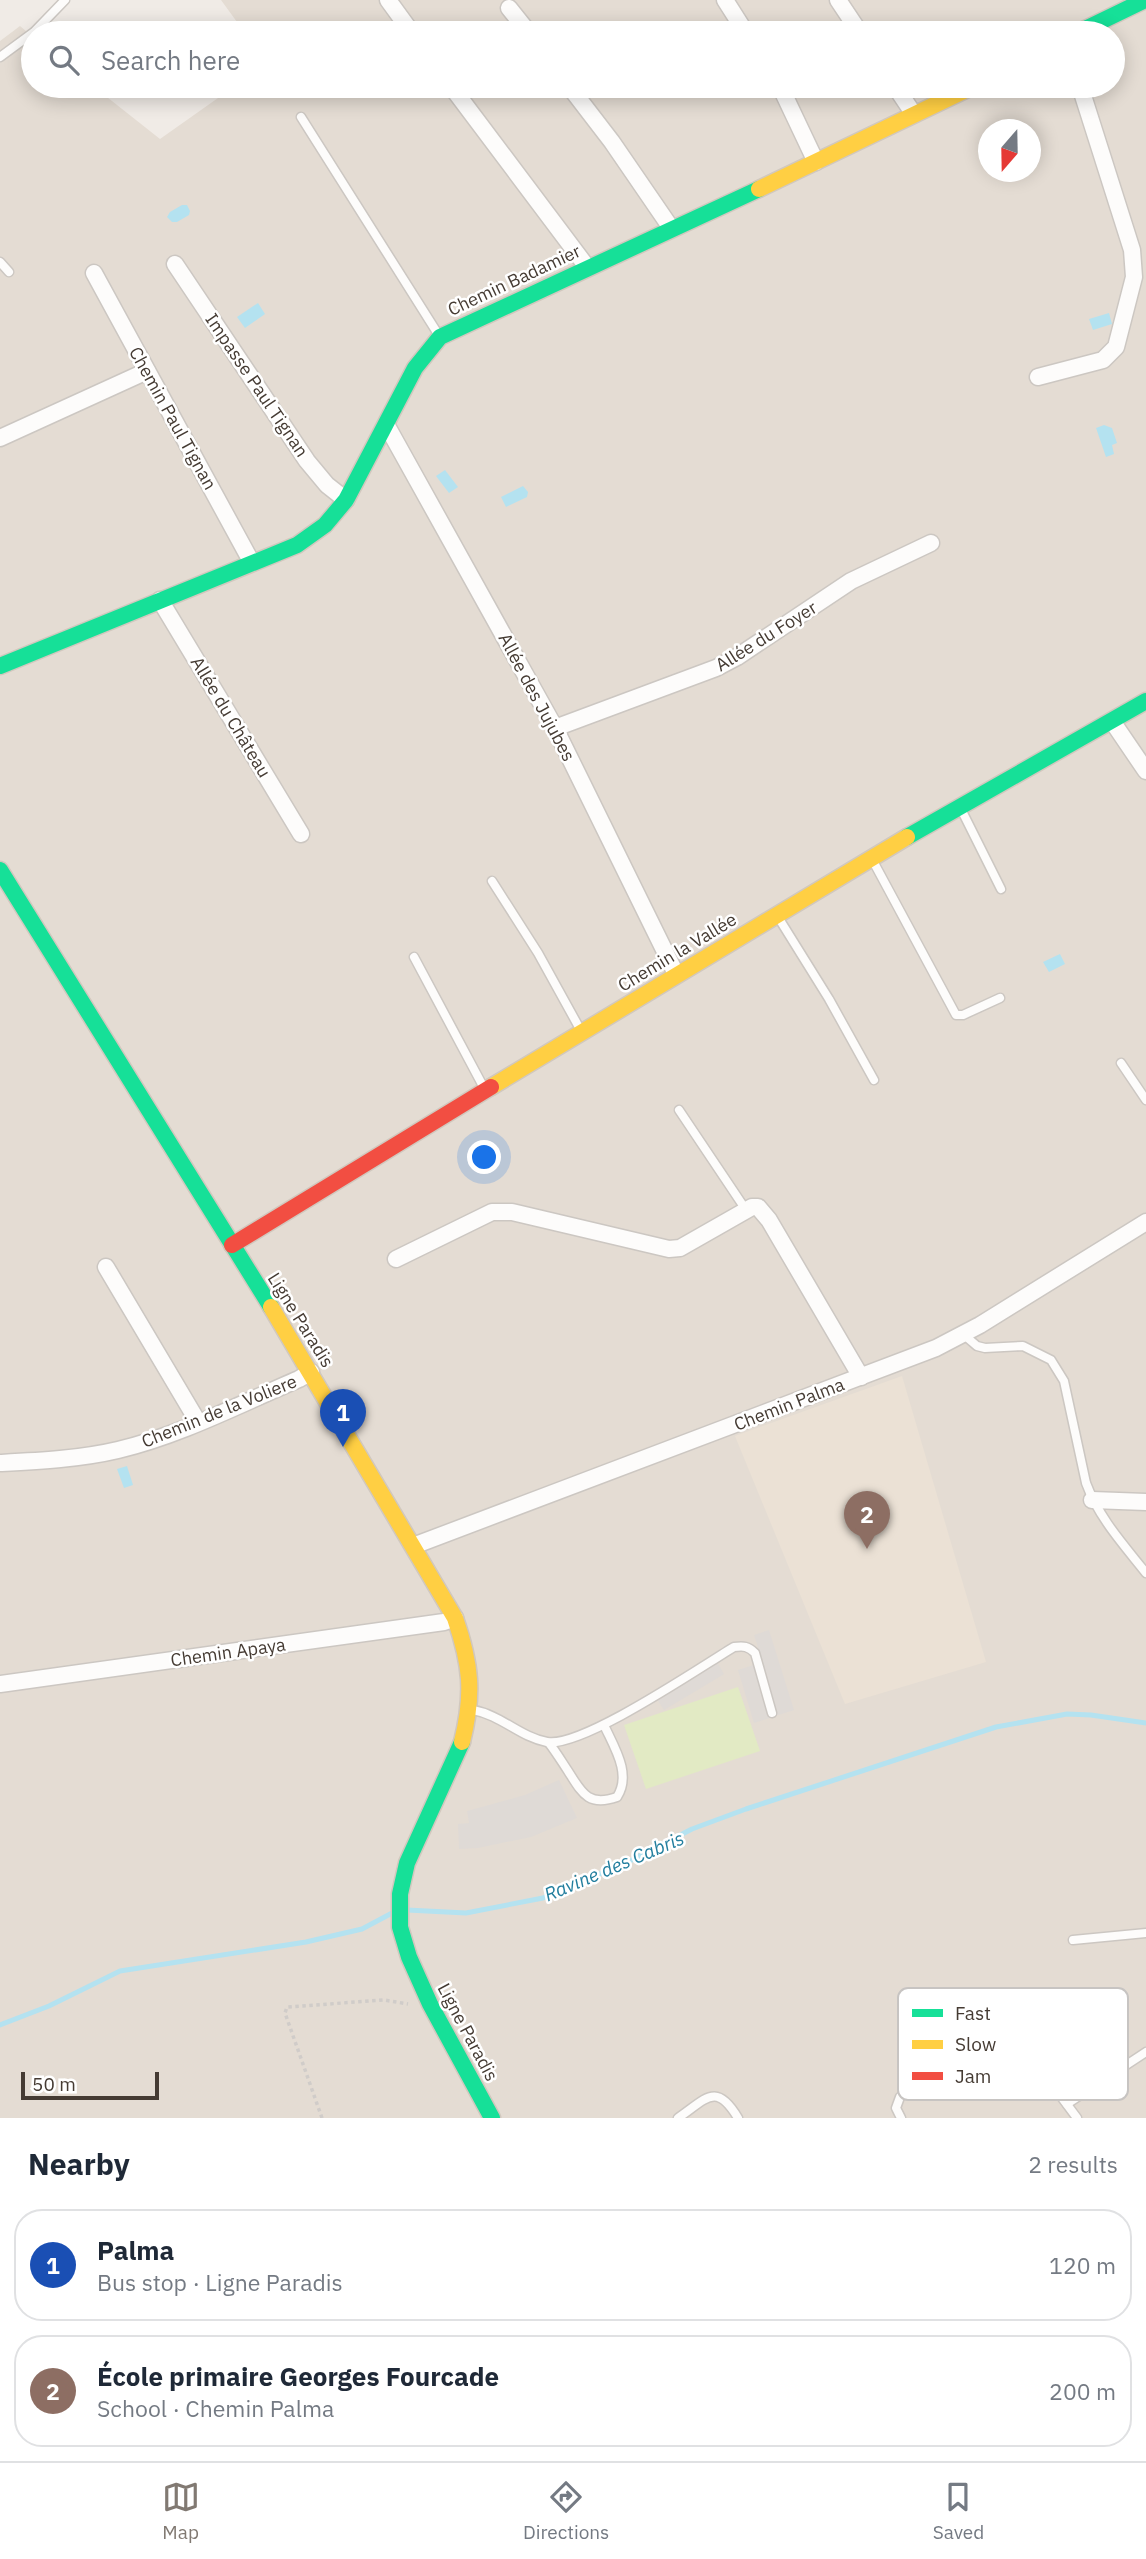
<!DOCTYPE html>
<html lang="en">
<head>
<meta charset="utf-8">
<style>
	:root { --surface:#fff; --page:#f6f6f7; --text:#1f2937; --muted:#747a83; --line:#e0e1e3; --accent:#817972 }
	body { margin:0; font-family:"IBM Plex Sans",sans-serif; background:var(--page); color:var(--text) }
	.compass { position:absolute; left:978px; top:119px; width:63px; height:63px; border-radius:50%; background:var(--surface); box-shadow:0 4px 18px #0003; rotate:200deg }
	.scale { position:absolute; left:21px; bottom:18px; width:138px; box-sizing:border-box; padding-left:7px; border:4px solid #453b33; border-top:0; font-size:19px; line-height:24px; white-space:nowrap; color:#453b33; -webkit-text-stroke:5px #fff; paint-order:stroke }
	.you { position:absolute; left:485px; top:1158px; width:24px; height:24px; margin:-18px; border:5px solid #fff; border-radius:50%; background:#1a73e8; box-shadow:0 0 0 10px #1a73e833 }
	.badge { display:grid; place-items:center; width:46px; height:46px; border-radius:50%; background:var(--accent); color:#fff; font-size:23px; font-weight:700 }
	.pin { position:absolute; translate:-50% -58px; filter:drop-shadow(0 2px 4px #0008) }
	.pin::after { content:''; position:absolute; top:37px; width:24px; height:21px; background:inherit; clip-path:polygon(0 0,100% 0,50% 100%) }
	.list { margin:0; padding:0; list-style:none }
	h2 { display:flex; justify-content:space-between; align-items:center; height:91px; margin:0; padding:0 28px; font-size:30px }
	h2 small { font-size:23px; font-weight:400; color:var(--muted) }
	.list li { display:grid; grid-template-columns:46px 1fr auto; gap:21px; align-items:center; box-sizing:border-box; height:112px; margin:0 14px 14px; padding:0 14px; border:2px solid var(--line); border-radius:28px }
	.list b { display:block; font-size:26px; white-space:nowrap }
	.list p { margin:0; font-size:23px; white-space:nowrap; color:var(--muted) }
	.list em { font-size:23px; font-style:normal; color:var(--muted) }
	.icon { flex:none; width:38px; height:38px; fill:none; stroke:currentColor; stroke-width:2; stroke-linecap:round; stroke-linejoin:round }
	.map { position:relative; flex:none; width:1146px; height:2118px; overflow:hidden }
	.search { position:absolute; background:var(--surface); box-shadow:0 4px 18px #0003; left:21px; right:21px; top:21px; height:77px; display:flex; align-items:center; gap:18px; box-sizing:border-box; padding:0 24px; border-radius:38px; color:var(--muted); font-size:26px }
	.sheet { height:343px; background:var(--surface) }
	nav { display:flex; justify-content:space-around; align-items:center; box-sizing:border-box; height:98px; border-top:2px solid var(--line); background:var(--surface); font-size:19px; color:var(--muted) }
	nav a { display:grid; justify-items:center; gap:4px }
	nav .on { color:var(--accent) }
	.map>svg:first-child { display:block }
	.residential { fill:#e4dcd3; fill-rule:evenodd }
	.education { fill:#ebe1d5 }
	.green { fill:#e2eac4 }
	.parking { fill:#dfdad6 }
	.water { fill:#b4e2f0 }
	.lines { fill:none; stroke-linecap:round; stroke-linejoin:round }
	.stream { stroke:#b4e2f0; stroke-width:5 }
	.lane-casing { stroke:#ccc7c2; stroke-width:11 }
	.street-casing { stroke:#ccc7c2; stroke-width:19 }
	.fast-casing { stroke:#d1c8be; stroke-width:19 }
	.slow-casing { stroke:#d1c8be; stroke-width:19 }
	.jam-casing { stroke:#d1c8be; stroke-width:19 }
	.path { stroke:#d0ccc9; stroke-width:3.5; stroke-dasharray:3.5 3.5; stroke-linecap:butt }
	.lane { stroke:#fdfcfb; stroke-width:8 }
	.street { stroke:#fdfcfb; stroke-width:16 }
	.fast { stroke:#16e098; stroke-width:16 }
	.slow { stroke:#ffcf43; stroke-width:16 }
	.jam { stroke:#f24e42; stroke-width:16 }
	.labels { text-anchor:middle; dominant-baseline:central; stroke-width:5; stroke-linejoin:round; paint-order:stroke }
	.street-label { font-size:18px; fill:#453b33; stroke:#fff }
	.water-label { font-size:19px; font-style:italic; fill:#227e9e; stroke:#fff }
	.key { fill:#fff; stroke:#c7c4c2; stroke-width:2 }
	.key-label { font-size:19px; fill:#453b33 }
</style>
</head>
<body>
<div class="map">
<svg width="1146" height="2118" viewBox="0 0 1146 2118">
	<rect width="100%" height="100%" fill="#f0ebe6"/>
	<path class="residential" d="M221,0h925v2118h-1146v-2077l20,-15 13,11v49h60l67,53 75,-53h878v-53h-868zM988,130h42v42h-42z"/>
	<path class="education" d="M902,1376l84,286 -141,42 -110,-268z"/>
	<path class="green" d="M738,1687l22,64 -114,38 -22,-64z"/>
	<g class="parking">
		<path d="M769,1630l25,80 -40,13 -16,-53 25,-8 -9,-27z"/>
		<path d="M717,1662l7,12 -60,36 -7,-11z"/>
		<path d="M559,1780l18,38 -46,19 -53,11 -19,1 -1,-25 11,-1 -2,-12 58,-16z"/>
	</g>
	<g class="water">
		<path d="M182,205h5l3,6 -1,4 -12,7h-5l-5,-5 3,-5z"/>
		<path d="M258,303l7,11 -20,14 -8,-11z"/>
		<path d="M1109,313l3,11 -19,6 -4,-11z"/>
		<path d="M1104,425l8,3 5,15 -5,2 2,9 -8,3 -10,-29z"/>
		<path d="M445,470l13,17 -9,6 -13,-17z"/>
		<path d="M523,486l5,6 -1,5 -21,10 -5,-10z"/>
		<path d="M1060,954l5,10 -16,8 -6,-10z"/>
		<path d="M127,1466l6,19 -9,3 -7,-19z"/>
	</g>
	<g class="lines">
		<g class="stream">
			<path d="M407,1910l59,3 77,-15 85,-36 64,-33 54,-20 250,-82 71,-13 24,1 55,8"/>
			<path d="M0,2025l49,-19 71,-35 186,-29 56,-13 32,-17"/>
		</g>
		<defs>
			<g id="lane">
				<path d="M0,57l34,-25 31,-32"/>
				<path d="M301,117l137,217"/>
				<path d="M0,262l9,10"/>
				<path d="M961,809l40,80"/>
				<path d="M873,861l83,154h7l37,-17"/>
				<path d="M492,881l46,72 42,76"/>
				<path d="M778,917l51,82 45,81"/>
				<path d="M414,957l70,131"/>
				<path d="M1121,1063l25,37"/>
				<path d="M679,1110l67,100"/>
				<path d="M963,1334l14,12 8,2 38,-2 28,14 13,21 22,102c13,35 37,61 60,90"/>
				<path d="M473,1710c28,5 47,27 74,32 35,6 152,-74 187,-95 10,-1 14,-1 21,6l17,60"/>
				<path d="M549,1743c7,9 13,19 19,28 14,22 20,36 49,26 15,-23 -3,-50 -13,-72"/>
				<path d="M1073,1940l73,-7"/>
				<path d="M1045,2075l32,43"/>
				<path d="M1067,2104l79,-52"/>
				<path d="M678,2118c28,-19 38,-37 60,0"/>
				<path d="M901,2118l-5,-10 4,-11 84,-67"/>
			</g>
			<g id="street">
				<path d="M388,0l24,33"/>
				<path d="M725,0l21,33"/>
				<path d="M838,0l22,33"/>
				<path d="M509,8l20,25"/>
				<path d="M451,86l136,181"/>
				<path d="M569,86l43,56 59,86"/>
				<path d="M780,86l36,76"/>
				<path d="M895,86l18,27"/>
				<path d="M175,264l132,197 20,24 19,15"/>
				<path d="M94,273l158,290"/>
				<path d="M1038,377l65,-17 13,-13 18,-70 -2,-27 -52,-164"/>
				<path d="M387,426l168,302 121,246"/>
				<path d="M0,438l147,-67"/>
				<path d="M160,600l141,234"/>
				<path d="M1112,721l34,50"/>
				<path d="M555,728l161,-60 21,-11 114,-76 80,-38"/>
				<path d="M396,1259l96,-47h20l157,37 11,-1 72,-41h6l11,13 92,157"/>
				<path d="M106,1267l92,155"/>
				<path d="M0,1463c39,-2 80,-4 118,-13 63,-15 122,-46 181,-71l12,-7"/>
				<path d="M1092,1500l54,2"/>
				<path d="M413,1546l523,-198 44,-23 166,-103"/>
				<path d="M0,1684l444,-62 11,-4"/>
			</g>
			<g id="fast">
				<path d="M1077,33l68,-33"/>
				<path d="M0,666l297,-121 28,-20 21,-25 69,-132 25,-31 319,-148"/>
				<path d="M907,837l239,-136"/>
				<path d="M0,870l271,437"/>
				<path d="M462,1742l-55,121 -7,31v33l9,30 21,47 62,114"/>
			</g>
			<g id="slow">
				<path d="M759,189l215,-103"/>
				<path d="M491,1087l416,-250"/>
				<path d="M271,1307l184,311c16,46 19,76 7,124"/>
			</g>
			<path id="jam" d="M232,1245l259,-158"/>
		</defs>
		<use href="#lane" class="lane-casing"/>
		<use href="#street" class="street-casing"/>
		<use href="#fast" class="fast-casing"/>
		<use href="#slow" class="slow-casing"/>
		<use href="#jam" class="jam-casing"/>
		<path class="path" d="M322,2118l-37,-105 2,-6 97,-7 24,4"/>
		<use href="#lane" class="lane"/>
		<use href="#street" class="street"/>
		<use href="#fast" class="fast"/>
		<use href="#slow" class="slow"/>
		<use href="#jam" class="jam"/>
	</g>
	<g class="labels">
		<g class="street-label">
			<text transform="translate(514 280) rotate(-25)">Chemin Badamier</text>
			<text transform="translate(257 385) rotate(56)">Impasse Paul Tignan</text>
			<text transform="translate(173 418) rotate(61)">Chemin Paul Tignan</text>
			<text transform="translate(766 636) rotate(-32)">Allée du Foyer</text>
			<text transform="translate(537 697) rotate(62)">Allée des Jujubes</text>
			<text transform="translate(231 717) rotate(59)">Allée du Château</text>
			<text transform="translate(677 952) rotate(-31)">Chemin la Vallée</text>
			<text transform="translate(301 1320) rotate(58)">Ligne Paradis</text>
			<text transform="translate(789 1404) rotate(-21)">Chemin Palma</text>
			<text transform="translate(219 1411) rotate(-22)">Chemin de la Voliere</text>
			<text transform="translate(228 1652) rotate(-8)">Chemin Apaya</text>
			<text transform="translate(468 2032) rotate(62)">Ligne Paradis</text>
		</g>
		<g class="water-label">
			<text transform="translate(614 1866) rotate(-23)">Ravine des Cabris</text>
		</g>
	</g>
	<rect x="898" y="1988" width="230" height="112" rx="10" class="key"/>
	<rect x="912" y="2009" width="31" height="8" fill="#16e098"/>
	<rect x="912" y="2040" width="31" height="9" fill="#ffcf43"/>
	<rect x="912" y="2072" width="31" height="8" fill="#f24e42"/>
	<g class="key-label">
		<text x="955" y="2020">Fast</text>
		<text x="955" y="2051">Slow</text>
		<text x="955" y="2083">Jam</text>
	</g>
</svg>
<svg class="compass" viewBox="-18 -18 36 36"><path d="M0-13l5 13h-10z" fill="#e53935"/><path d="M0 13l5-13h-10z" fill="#747a83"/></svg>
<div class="scale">50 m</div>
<div class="you"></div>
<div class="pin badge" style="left:343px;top:1447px;background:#1a4fb4">1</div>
<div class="pin badge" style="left:867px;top:1549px;background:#8d6e63">2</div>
<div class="search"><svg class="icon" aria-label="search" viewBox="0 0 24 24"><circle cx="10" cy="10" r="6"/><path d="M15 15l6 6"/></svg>Search here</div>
</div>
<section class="sheet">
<h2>Nearby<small>2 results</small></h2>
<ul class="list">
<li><span class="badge" style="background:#1a4fb4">1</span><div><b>Palma</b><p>Bus stop · Ligne Paradis</p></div><em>120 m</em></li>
<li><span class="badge" style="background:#8d6e63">2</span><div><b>École primaire Georges Fourcade</b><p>School · Chemin Palma</p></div><em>200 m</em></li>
</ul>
</section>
<nav>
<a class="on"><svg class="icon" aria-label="map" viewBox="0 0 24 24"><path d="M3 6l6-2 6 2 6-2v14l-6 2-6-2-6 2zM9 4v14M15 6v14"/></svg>Map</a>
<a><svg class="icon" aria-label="directions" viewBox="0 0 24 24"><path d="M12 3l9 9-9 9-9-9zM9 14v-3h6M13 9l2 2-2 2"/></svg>Directions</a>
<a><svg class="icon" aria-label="saved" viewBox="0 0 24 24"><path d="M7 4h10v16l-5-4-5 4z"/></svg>Saved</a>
</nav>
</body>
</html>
